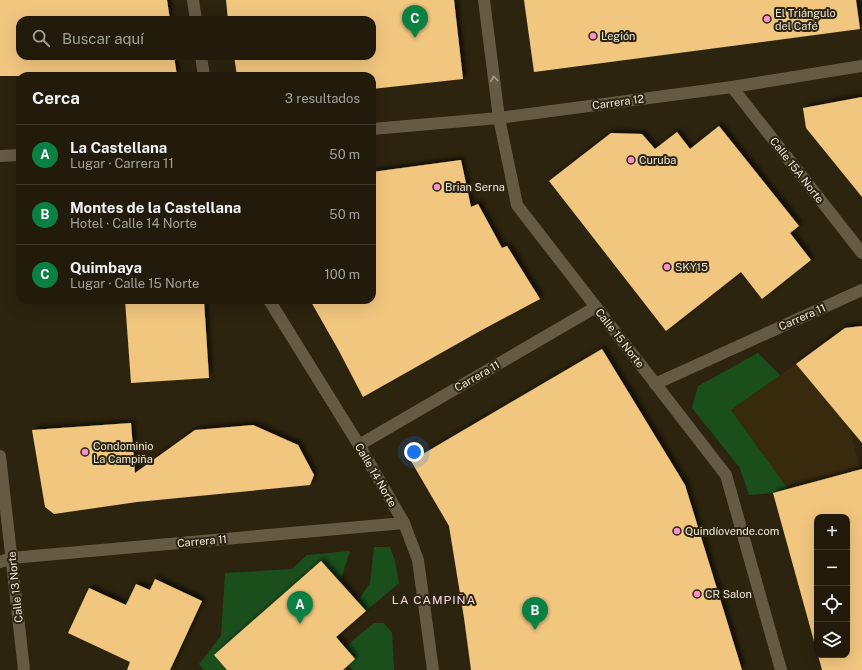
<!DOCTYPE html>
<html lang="es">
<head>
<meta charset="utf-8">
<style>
	:root { --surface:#221b0b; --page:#2e2819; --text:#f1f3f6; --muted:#a2a19d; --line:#3f392c; --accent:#0b8043 }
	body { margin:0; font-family:"Public Sans",sans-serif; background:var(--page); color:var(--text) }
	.controls { position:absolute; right:12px; bottom:12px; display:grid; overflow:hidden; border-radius:8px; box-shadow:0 4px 16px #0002 }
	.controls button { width:36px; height:36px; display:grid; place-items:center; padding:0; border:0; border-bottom:1px solid var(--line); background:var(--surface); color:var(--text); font:20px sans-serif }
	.you { position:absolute; left:414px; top:452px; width:14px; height:14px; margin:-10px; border:3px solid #fff; border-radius:50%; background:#1a73e8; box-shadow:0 0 0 6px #1a73e833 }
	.badge { display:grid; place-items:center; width:26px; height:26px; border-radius:50%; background:var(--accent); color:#fff; font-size:13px; font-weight:700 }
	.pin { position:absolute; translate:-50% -33px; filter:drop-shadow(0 1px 2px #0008) }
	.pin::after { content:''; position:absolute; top:21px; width:14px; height:12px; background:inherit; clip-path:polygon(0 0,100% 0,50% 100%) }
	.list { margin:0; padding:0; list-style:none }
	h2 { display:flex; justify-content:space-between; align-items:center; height:52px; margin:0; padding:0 16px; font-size:17px }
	h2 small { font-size:13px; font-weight:400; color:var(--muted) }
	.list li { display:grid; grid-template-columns:26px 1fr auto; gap:12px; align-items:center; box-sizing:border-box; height:60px; padding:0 16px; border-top:1px solid var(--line) }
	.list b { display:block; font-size:15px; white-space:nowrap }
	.list p { margin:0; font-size:13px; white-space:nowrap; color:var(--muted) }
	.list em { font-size:13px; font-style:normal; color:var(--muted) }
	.icon { flex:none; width:22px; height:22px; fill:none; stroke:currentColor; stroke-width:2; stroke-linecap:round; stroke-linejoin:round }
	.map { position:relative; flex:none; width:862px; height:670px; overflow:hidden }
	.search { position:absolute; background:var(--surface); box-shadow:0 4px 16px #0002; left:16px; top:16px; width:360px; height:44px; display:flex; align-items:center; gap:10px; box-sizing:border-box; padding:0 14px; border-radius:12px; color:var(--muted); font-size:15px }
	.panel { position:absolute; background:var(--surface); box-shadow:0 4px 16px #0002; left:16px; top:72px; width:360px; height:232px; border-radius:12px }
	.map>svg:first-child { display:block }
	.built { fill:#372a0d }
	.green { fill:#1a4f1c }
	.building { fill:#f1c67f; filter:url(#shadow) }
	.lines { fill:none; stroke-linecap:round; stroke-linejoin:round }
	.street { stroke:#655a44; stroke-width:12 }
	.secondary { stroke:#655a44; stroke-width:12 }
	.oneway { stroke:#aaa290 }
	.poi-dot { fill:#f690cf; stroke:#2d240f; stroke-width:1.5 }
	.labels { text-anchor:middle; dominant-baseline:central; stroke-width:4; stroke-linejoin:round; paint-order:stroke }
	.poi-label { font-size:11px; fill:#f0eadd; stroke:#2d240f; text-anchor:start }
	.street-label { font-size:11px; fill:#f0eadd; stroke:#2d240f }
	.neighbourhood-label { font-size:12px; letter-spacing:1px; fill:#f8daea; stroke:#2d240f }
</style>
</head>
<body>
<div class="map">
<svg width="862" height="670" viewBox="0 0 862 670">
	<defs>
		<filter id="shadow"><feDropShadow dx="3.5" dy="-3.5" stdDeviation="2" flood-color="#0009"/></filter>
	</defs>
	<rect width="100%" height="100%" fill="#2d240f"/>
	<path class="built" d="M796,364l54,64 10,41 -72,20 -57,-79z"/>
	<g class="green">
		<path d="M758,353l22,22 -49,35 57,79 -15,4 -24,2 -9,-27 -48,-60 6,-22z"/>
		<path d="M374,547h16l5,14 4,22 -33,28 -9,-9 13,-19z"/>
		<path d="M350,551l-10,31 -19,-21 -107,94 13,15h-23l-5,-6 22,-28 4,-63 67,-4 15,-14z"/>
		<path d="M374,623h10l8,10 2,37h-41l-5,-5 7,-6 -10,-12z"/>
	</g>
	<g class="building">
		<path d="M0,0h167l3,20h-150v36h154l3,20h-177z"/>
		<path d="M226,0h228l9,79 -91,10v-13h-135l-3,-20h138v-36h-144z"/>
		<path d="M524,0h332l4,29 -326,43z"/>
		<path d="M862,97v100l-56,-69 -3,-20z"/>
		<path d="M719,126l80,100 -9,7 21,27 -49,39 -21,-27 -75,59 -117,-150 62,-48 31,1 13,15 22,-17 13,17z"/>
		<path d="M461,160l10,47 7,-3 24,44 5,-2 33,53 -60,32 -117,66 -24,-46 -29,-51h62v-128z"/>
		<path d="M125,300h79l5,78 -78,5z"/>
		<path d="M862,326v117l-66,-79 49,-36z"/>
		<path d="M602,349l83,136 57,185h-271l-7,-52 -15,-92 -38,-65z"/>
		<path d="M131,423l4,50 60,-43 58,-5 45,20 16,30 -4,10 -173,17 -83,12 -9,-7 -13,-77z"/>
		<path d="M862,469v201h-40l-4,-15h29v-138h-30v135l-44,-159z"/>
		<path d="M321,561l45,50 -30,26 19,22 -12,11h-116l-13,-15z"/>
		<path d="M155,579l47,22 -32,69h-43l3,-8 -62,-29 21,-45 37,17 10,-21 14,6z"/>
	</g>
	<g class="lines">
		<g class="street">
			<path d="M193,0l3,20"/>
			<path d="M484,0l15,118 18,87 209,270 55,195"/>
			<path d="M201,56l3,20"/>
			<path d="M732,87l130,166"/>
			<path d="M372,129l127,-11 233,-31 130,-21"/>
			<path d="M0,156l20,-1"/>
			<path d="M269,300l90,145 45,78 14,37 15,110"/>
			<path d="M655,384l207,-94"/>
			<path d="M359,445l237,-138"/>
			<path d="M0,562l11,-4 393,-35"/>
		</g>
		<path class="secondary" d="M0,456l24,214"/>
	</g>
	<defs><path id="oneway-chevron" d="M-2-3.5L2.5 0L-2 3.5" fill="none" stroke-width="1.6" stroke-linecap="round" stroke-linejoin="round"/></defs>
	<use class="oneway" href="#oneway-chevron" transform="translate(494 79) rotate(-97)"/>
	<g class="poi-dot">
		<circle cx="767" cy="19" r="4"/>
		<circle cx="593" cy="36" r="4"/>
		<circle cx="631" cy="160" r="4"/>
		<circle cx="437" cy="187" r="4"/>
		<circle cx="667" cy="267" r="4"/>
		<circle cx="85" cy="452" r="4"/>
		<circle cx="677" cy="531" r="4"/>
		<circle cx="697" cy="594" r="4"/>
	</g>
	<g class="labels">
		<g class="poi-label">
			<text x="775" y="13">El Triángulo<tspan x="775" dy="13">del Café</tspan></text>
			<text x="601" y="36">Legión</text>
			<text x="639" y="160">Curuba</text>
			<text x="445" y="187">Brian Serna</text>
			<text x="675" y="267">SKY15</text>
			<text x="93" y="446">Condominio<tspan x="93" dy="13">La Campiña</tspan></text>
			<text x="685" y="531">Quindíovende.com</text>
			<text x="705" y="594">CR Salon</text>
		</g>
		<g class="street-label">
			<text transform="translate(618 102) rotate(-8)">Carrera 12</text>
			<text transform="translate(797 170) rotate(52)">Calle 15A Norte</text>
			<text transform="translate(802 317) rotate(-24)">Carrera 11</text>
			<text transform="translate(620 338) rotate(52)">Calle 15 Norte</text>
			<text transform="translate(477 376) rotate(-30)">Carrera 11</text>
			<text transform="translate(376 475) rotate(60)">Calle 14 Norte</text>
			<text transform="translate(202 541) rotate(-5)">Carrera 11</text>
			<text transform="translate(15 587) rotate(-96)">Calle 13 Norte</text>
		</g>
		<g class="neighbourhood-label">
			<text x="434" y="600">LA CAMPIÑA</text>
		</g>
	</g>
</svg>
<div class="controls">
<button>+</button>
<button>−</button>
<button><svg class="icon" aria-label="locate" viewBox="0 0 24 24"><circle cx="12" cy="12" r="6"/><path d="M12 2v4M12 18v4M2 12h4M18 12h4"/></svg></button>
<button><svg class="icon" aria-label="layers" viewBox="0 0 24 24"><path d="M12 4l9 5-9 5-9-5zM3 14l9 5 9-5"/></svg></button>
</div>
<div class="you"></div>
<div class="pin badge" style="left:300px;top:624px">A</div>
<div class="pin badge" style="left:535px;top:630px">B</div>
<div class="pin badge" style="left:415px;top:38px">C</div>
<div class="search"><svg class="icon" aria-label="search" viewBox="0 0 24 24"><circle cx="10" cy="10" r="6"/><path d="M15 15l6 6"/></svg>Buscar aquí</div>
<section class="panel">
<h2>Cerca<small>3 resultados</small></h2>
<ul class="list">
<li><span class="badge">A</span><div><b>La Castellana</b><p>Lugar · Carrera 11</p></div><em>50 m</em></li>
<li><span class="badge">B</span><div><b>Montes de la Castellana</b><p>Hotel · Calle 14 Norte</p></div><em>50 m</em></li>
<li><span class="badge">C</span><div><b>Quimbaya</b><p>Lugar · Calle 15 Norte</p></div><em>100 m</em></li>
</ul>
</section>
</div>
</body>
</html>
